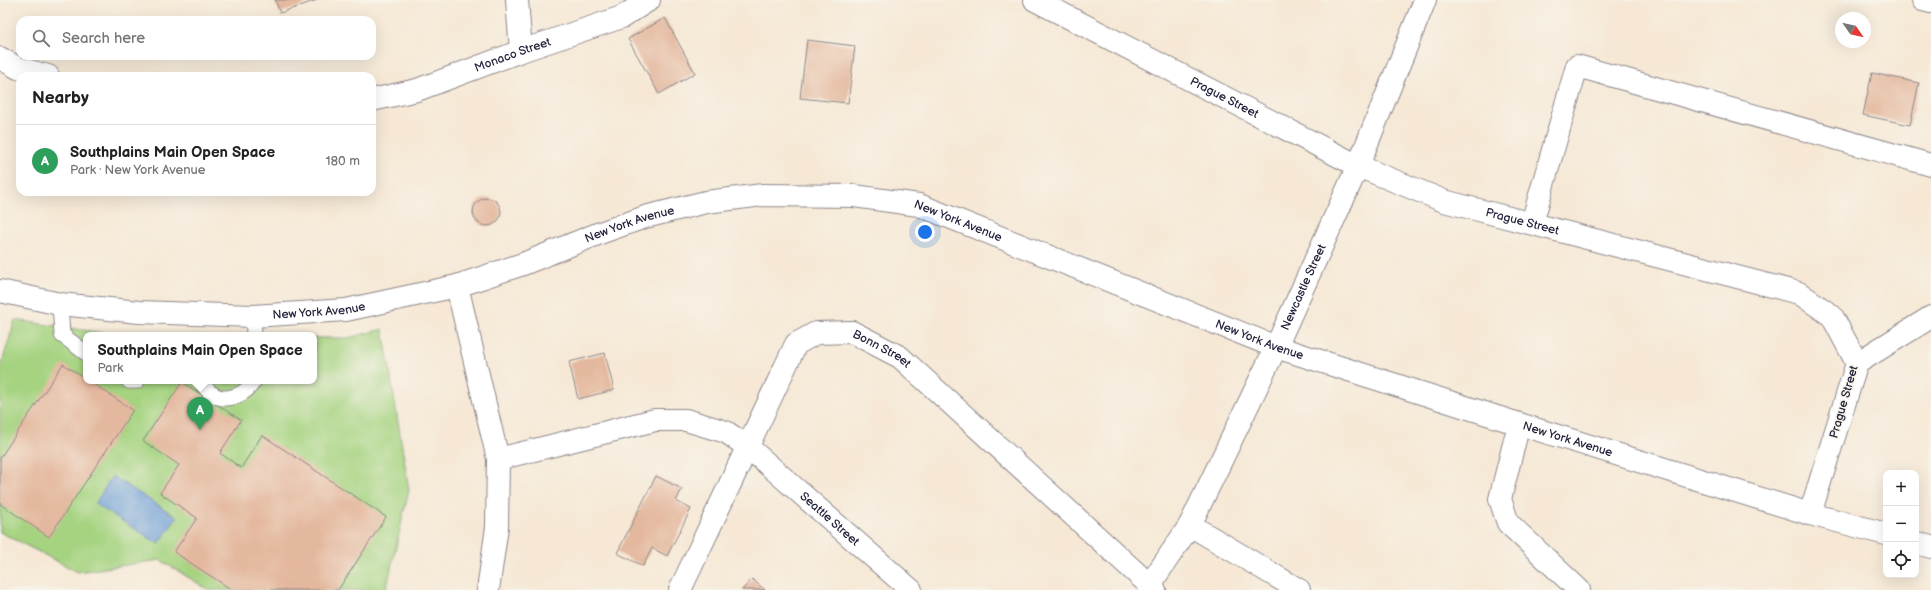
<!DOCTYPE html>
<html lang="en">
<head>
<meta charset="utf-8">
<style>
	:root { --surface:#fff; --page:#f6f6f6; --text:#222; --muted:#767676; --line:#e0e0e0; --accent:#0b8043 }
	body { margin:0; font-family:"Balsamiq Sans",sans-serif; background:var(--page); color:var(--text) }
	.controls { position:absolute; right:12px; bottom:12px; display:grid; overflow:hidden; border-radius:8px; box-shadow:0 4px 16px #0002 }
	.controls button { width:36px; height:36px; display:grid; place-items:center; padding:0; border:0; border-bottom:1px solid var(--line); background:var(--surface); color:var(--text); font:20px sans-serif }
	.compass { position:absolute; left:1835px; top:12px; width:36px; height:36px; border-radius:50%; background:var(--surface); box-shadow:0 4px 16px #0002; rotate:124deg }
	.you { position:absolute; left:925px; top:232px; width:14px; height:14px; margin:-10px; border:3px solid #fff; border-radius:50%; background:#1a73e8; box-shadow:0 0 0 6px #1a73e833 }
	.badge { display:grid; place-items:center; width:26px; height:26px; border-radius:50%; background:var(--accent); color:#fff; font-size:13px; font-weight:700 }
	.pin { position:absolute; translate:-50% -33px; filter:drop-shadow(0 1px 2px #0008) }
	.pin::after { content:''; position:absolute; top:21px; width:14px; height:12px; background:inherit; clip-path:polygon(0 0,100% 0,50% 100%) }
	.popup { position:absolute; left:83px; top:332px; width:234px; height:52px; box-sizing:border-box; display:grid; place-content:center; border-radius:8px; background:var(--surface); filter:drop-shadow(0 1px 3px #0005); font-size:13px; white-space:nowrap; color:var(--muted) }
	.popup b { font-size:15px; color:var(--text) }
	.popup::after { content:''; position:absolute; left:50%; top:100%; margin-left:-8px; border:8px solid transparent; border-top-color:var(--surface) }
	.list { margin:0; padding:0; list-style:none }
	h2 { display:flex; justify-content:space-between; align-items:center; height:52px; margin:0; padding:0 16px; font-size:17px }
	h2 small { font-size:13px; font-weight:400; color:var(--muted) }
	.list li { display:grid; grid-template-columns:26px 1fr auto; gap:12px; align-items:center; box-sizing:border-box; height:72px; padding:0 16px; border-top:1px solid var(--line) }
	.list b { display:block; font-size:15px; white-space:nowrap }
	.list p { margin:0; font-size:13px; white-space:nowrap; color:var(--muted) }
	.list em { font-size:13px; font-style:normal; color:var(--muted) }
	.icon { flex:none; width:22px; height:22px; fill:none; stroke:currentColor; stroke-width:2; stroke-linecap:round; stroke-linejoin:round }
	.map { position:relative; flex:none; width:1931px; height:590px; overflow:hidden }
	.search { position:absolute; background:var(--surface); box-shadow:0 4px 16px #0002; left:16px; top:16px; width:360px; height:44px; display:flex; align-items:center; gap:10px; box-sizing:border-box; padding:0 14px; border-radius:12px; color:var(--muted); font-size:15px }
	.panel { position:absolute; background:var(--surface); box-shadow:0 4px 16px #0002; left:16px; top:72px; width:360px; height:124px; border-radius:12px }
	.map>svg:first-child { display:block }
	.green { fill:#a5d380; stroke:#647a5e }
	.water { fill:#6b9cd5; stroke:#465f88 }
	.building { fill:#e4b89e }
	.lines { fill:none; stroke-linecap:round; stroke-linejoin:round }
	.lane-casing { stroke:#8c8588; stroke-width:17 }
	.street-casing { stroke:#8c8588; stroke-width:24 }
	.lane { stroke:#fff; stroke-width:15 }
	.street { stroke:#fff; stroke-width:22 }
	.labels { text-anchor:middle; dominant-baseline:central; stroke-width:3; stroke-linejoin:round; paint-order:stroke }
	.street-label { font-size:12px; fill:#22223b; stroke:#f7f3e8 }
</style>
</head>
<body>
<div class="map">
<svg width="1931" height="590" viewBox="0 0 1931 590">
	<rect width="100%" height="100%" fill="#f7f3e8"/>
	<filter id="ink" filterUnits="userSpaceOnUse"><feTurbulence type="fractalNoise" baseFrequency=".025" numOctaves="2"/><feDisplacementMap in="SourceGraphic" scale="8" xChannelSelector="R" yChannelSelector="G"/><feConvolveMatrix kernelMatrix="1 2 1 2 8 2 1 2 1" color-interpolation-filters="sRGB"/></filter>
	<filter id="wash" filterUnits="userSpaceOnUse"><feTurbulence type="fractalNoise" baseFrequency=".012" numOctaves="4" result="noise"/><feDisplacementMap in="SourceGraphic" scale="16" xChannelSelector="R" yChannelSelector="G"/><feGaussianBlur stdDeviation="0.9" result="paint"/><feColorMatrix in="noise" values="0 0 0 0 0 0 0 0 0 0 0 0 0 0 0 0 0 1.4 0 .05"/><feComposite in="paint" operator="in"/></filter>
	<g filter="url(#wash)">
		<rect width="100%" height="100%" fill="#f6e8d5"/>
		<path class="green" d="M15,320l102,15h-31v46h228v-43h34l35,-9 26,161 -23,100h-177l-49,-30 -82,12 -78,-40v-163z"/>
		<path class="water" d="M112,476l65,41 -18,27 -64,-40z"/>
		<g id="blocks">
			<g class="building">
				<path d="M275,0h42l-37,13z"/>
				<path d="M665,18l30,55 -36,21 -31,-55z"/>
				<path d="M807,40l48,6 -7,57 -48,-5z"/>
				<path d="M1872,73l47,10 -9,42 -47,-10z"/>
				<circle cx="487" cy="212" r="14"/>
				<path d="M605,353l9,37 -36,9 -9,-37z"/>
				<path d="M63,364l23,15v2h3l44,29 -84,127 -49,-33v-46z"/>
				<path d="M182,382l59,38 -21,33 21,15 21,-33 124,82 -48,73h-106l-58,-38 23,-34 -37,-25 19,-28 -36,-24z"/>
				<path d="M656,476l26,13 -6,12 15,8 -24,47 -15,-8 -9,18 -26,-13z"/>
				<path d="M752,579l13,11h-23z"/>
			</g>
		</g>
	</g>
	<g filter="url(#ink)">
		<use href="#blocks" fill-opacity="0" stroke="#8c8588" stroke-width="1"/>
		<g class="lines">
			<defs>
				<g id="lane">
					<path d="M60,304l2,31 24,18"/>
					<path d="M253,316l1,19"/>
					<path d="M129,381h8"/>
					<path d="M202,381c10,25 40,20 52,0"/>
				</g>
				<g id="street">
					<path d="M517,0l4,51"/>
					<path id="s1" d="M1035,0l323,166 86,35 355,92 33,23 25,47 -47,151"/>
					<path d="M1923,0l8,2"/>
					<path d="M0,58l18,10 30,8"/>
					<path id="s2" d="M372,100l45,-10 104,-39 101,-34 27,-17"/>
					<path d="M1532,223l45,-157 354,99"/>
					<path d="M457,286l41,173 -1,68 -9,63"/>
					<path id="s3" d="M0,291l60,13 79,8 114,4 93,-6 111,-24 66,-22 77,-31 45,-16 61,-15 57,-7 91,1 65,9 357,142 243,77 291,90 76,20"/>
					<path d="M1857,363l74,-46"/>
					<path d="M1519,424l-19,75 8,24 71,67"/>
					<path id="s4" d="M498,459l157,-39h31l40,12 22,15 163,143"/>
					<path d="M1190,525l109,65"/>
					<path d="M1916,543l15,4"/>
					<path id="s5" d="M1149,586l41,-61 86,-178 82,-181 67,-166"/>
					<path id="s6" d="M680,590l116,-246 20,-11 36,-1 48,25 255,233"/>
				</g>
			</defs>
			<use href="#lane" class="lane-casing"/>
			<use href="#street" class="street-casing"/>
			<use href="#lane" class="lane"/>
			<use href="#street" class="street"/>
		</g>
	</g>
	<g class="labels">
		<g class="street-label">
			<text stroke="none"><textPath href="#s2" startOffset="148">Monaco Street</textPath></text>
			<text stroke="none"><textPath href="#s1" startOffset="213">Prague Street</textPath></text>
			<text stroke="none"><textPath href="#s1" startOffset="537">Prague Street</textPath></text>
			<text stroke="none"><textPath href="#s3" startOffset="981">New York Avenue</textPath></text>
			<text stroke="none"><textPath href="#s3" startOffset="645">New York Avenue</textPath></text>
			<text stroke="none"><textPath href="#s5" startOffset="337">Newcastle Street</textPath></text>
			<text stroke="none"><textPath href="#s3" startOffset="321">New York Avenue</textPath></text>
			<text stroke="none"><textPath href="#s3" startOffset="1305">New York Avenue</textPath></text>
			<text stroke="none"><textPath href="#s6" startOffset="365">Bonn Street</textPath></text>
			<text transform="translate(1844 402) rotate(-74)">Prague Street</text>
			<text stroke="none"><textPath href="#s3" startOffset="1629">New York Avenue</textPath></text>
			<text stroke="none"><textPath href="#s4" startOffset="370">Seattle Street</textPath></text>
		</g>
	</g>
</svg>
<div class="controls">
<button>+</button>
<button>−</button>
<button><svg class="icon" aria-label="locate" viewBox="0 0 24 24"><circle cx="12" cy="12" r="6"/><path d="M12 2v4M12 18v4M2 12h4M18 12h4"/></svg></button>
</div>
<svg class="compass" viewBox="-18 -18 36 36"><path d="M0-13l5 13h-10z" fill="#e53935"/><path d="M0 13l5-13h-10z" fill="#767676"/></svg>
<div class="you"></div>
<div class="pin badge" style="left:200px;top:430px;background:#2e9e5b">A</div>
<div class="popup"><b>Southplains Main Open Space</b>Park</div>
<div class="search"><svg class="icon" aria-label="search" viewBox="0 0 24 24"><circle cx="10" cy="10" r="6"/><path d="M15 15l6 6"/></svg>Search here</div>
<section class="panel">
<h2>Nearby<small></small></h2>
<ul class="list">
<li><span class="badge" style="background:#2e9e5b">A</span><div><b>Southplains Main Open Space</b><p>Park · New York Avenue</p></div><em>180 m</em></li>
</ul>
</section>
</div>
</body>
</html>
